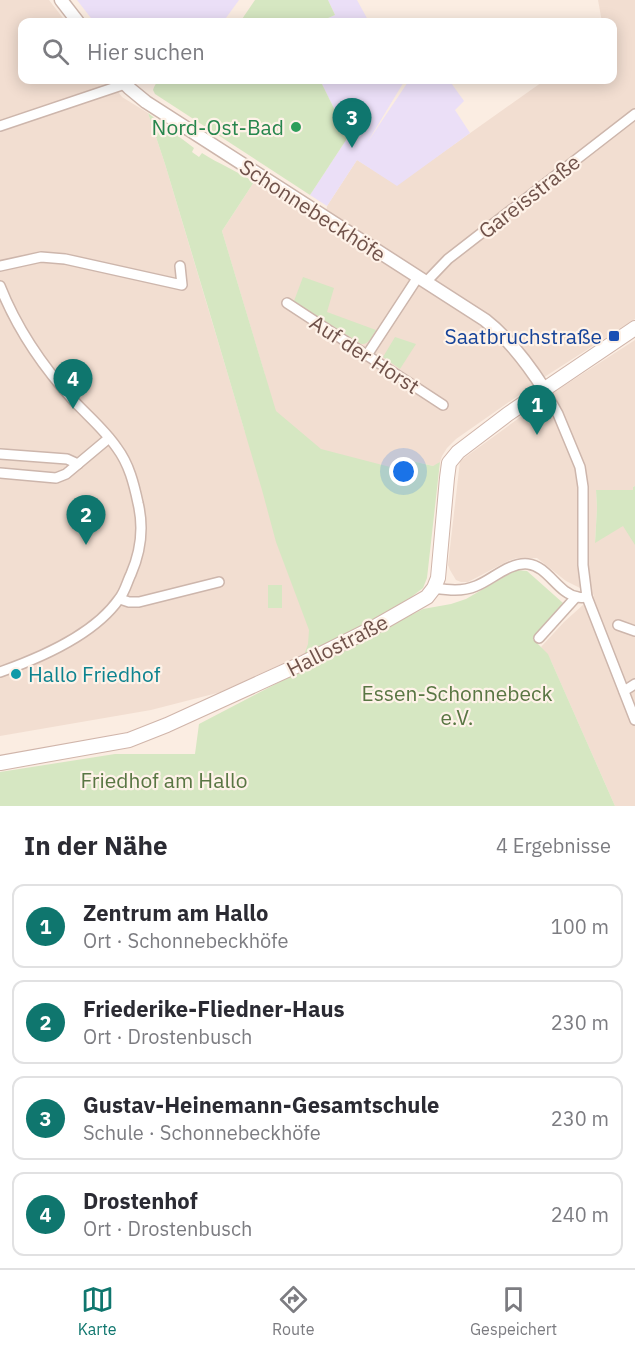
<!DOCTYPE html>
<html lang="de">
<head>
<meta charset="utf-8">
<style>
	:root { --surface:#fff; --page:#f7f7f7; --text:#2b2b33; --muted:#7c7c81; --line:#e1e1e2; --accent:#0f766e }
	body { margin:0; font-family:"IBM Plex Sans",sans-serif; background:var(--page); color:var(--text) }
	.you { position:absolute; left:404px; top:472px; width:21px; height:21px; margin:-15px; border:4px solid #fff; border-radius:50%; background:#1a73e8; box-shadow:0 0 0 9px #1a73e833 }
	.badge { display:grid; place-items:center; width:39px; height:39px; border-radius:50%; background:var(--accent); color:#fff; font-size:20px; font-weight:700 }
	.pin { position:absolute; translate:-50% -50px; filter:drop-shadow(0 2px 3px #0008) }
	.pin::after { content:''; position:absolute; top:32px; width:21px; height:18px; background:inherit; clip-path:polygon(0 0,100% 0,50% 100%) }
	.list { margin:0; padding:0; list-style:none }
	h2 { display:flex; justify-content:space-between; align-items:center; height:78px; margin:0; padding:0 24px; font-size:26px }
	h2 small { font-size:20px; font-weight:400; color:var(--muted) }
	.list li { display:grid; grid-template-columns:39px 1fr auto; gap:18px; align-items:center; box-sizing:border-box; height:84px; margin:0 12px 12px; padding:0 12px; border:2px solid var(--line); border-radius:12px }
	.list b { display:block; font-size:22px; white-space:nowrap }
	.list p { margin:0; font-size:20px; white-space:nowrap; color:var(--muted) }
	.list em { font-size:20px; font-style:normal; color:var(--muted) }
	.icon { flex:none; width:33px; height:33px; fill:none; stroke:currentColor; stroke-width:2; stroke-linecap:round; stroke-linejoin:round }
	.map { position:relative; flex:none; width:635px; height:806px; overflow:hidden }
	.search { position:absolute; background:var(--surface); box-shadow:0 3px 15px #0003; left:18px; right:18px; top:18px; height:66px; display:flex; align-items:center; gap:15px; box-sizing:border-box; padding:0 21px; border-radius:12px; color:var(--muted); font-size:22px }
	.sheet { height:462px; background:var(--surface) }
	nav { display:flex; justify-content:space-around; align-items:center; box-sizing:border-box; height:84px; border-top:2px solid var(--line); background:var(--surface); font-size:16px; color:var(--muted) }
	nav a { display:grid; justify-items:center; gap:3px }
	nav .on { color:var(--accent) }
	.map>svg:first-child { display:block }
	.residential { fill:#f2ded1 }
	.education { fill:#ebdff7 }
	.green { fill:#d6e7c2 }
	.lines { fill:none; stroke-linecap:round; stroke-linejoin:round }
	.minor-casing { stroke:#cdb6ac; stroke-width:12 }
	.tertiary-casing { stroke:#cdb6ac; stroke-width:15 }
	.secondary-casing { stroke:#d0b5aa; stroke-width:16 }
	.minor { stroke:#fff; stroke-width:9 }
	.tertiary { stroke:#fff; stroke-width:12 }
	.secondary { stroke:#fff; stroke-width:14 }
	.leisure-dot { fill:#2e9e5b; stroke:#fef2e8; stroke-width:2 }
	.transit-dot { fill:#1a4fb4; stroke:#fef2e8; stroke-width:2 }
	.culture-dot { fill:#0f9aa8; stroke:#fef2e8; stroke-width:2 }
	.labels { text-anchor:middle; dominant-baseline:central; stroke-width:4.5; stroke-linejoin:round; paint-order:stroke }
	.leisure-label { font-size:21px; fill:#27864d; stroke:#fef2e8; text-anchor:end }
	.street-label { font-size:21px; fill:#70524a; stroke:#fef2e8 }
	.transit-label { font-size:21px; fill:#164399; stroke:#fef2e8; text-anchor:end }
	.culture-label { font-size:21px; fill:#0d838f; stroke:#fef2e8; text-anchor:start }
	.park-label { font-size:21px; fill:#597643; stroke:#fef2e8 }
</style>
</head>
<body>
<div class="map">
<svg width="635" height="806" viewBox="0 0 635 806">
	<rect width="100%" height="100%" fill="#fbede2"/>
	<g class="residential">
		<path d="M0,0h49l17,22h-44v58h87l13,17 26,16 17,51 80,268 20,-57 -43,-144 32,-49 70,44 3,-20 30,-46 40,25 148,-105h67v-58h-10l-4,-22h37v319l-86,55 -93,65 -9,9 -5,8 -2,6 -3,3 -4,1 -21,-5 -25,41 -55,139 -111,51 -70,18 -151,26z"/>
		<path d="M635,340v146l-2,1 1,3h-38l1,18 -2,34 40,-24v288h-20l-64,-145 -10,-14 23,-25 30,-27 -28,-14 -29,-23h-20l-9,3 -40,21h-7l-5,-2 -6,-10 -2,-5 12,-104 99,-72z"/>
	</g>
	<g class="education">
		<path d="M77,0h162l-16,22h-129z"/>
		<path d="M328,0h29l12,22h-50l16,-7z"/>
		<path d="M320,80h85l-38,63 41,-61 5,-2h36l15,21 -9,9 15,23 -73,53 -40,-26 -30,46 -17,-11 38,-58z"/>
	</g>
	<g class="green">
		<path d="M255,0h73l7,15 -16,7h-79z"/>
		<path d="M164,80h156l28,57 -38,58 -155,-101 -2,-4c2,-7 5,-8 11,-10z"/>
		<path d="M148,113l46,35 -2,4 7,5 3,-4c17,11 35,18 52,29l-32,49 54,180 45,38 73,19 2,-6 16,-1 21,5 7,-4 -13,116 -4,10 -13,10 -49,28 -57,29 4,-11 1,-14 -33,-88 -14,-52 -55,-186 -42,-140z"/>
		<path d="M303,277l31,11 -7,24 49,18c-4,6 -7,15 -15,14l-67,-43z"/>
		<path d="M395,337l21,7 -16,25 -17,-12z"/>
		<path d="M635,486v59l-12,-19 -28,17 2,-35 -1,-18h37v-3z"/>
		<path d="M516,570l11,1 36,32 -2,5 -28,31 15,15 67,152h-615v-34l115,-18h80l4,-30 146,-76 78,-39 28,-5 15,-5z"/>
		<rect x="268" y="585" width="14" height="23"/>
	</g>
	<g class="lines">
		<defs>
			<g id="minor">
				<path d="M0,126l125,-42"/>
				<path d="M0,266l41,-9 24,2 117,26 -2,-19"/>
				<path d="M426,282l22,-23 187,-145"/>
				<path d="M0,286c17,43 43,81 74,115 14,15 31,29 43,47 12,16 17,36 21,55 6,25 3,48 -7,71 -4,8 -6,18 -12,25 -25,36 -79,59 -119,73"/>
				<path d="M287,303l156,102"/>
				<path d="M367,355l51,-78"/>
				<path d="M544,389l14,25 22,53 3,20v78l4,32 48,123"/>
				<path d="M0,454l67,5 11,5"/>
				<path d="M0,473l56,5 10,-4 43,-36"/>
				<path d="M434,588c14,2 28,4 42,-2 16,-6 33,-24 52,-22 20,2 30,30 50,33 3,1 6,0 9,0"/>
				<path d="M120,599l9,3h10l80,-20"/>
				<path d="M618,625l17,6"/>
				<path d="M539,638l37,-41"/>
				<path d="M624,691l11,-7"/>
			</g>
			<g id="tertiary">
				<path d="M61,0l17,22"/>
				<path d="M121,80l8,8 17,14 339,218c23,18 43,44 59,69"/>
			</g>
			<path id="secondary" d="M0,763l129,-23 38,-15 138,-63 66,-33 56,-32 7,-9 4,-10 9,-100 2,-15 9,-11 50,-38 127,-86"/>
		</defs>
		<use href="#minor" class="minor-casing"/>
		<use href="#tertiary" class="tertiary-casing"/>
		<use href="#secondary" class="secondary-casing"/>
		<use href="#minor" class="minor"/>
		<use href="#tertiary" class="tertiary"/>
		<use href="#secondary" class="secondary"/>
	</g>
	<circle class="leisure-dot" cx="296" cy="127" r="6"/>
	<rect class="transit-dot" x="608" y="330" width="12" height="12" rx="3"/>
	<circle class="culture-dot" cx="16" cy="674" r="6"/>
	<g class="labels">
		<g class="leisure-label">
			<text x="284" y="127">Nord-Ost-Bad</text>
		</g>
		<g class="street-label">
			<text transform="translate(529 196) rotate(-38)">Gareisstraße</text>
			<text transform="translate(313 210) rotate(33)">Schonnebeckhöfe</text>
			<text transform="translate(365 354) rotate(33)">Auf der Horst</text>
			<text transform="translate(337 645) rotate(-27)">Hallostraße</text>
		</g>
		<g class="transit-label">
			<text x="602" y="336">Saatbruchstraße</text>
		</g>
		<g class="culture-label">
			<text x="28" y="674">Hallo Friedhof</text>
		</g>
		<g class="park-label">
			<text x="457" y="693">Essen-Schonnebeck<tspan x="457" dy="24">e.V.</tspan></text>
			<text x="164" y="780">Friedhof am Hallo</text>
		</g>
	</g>
</svg>
<div class="you"></div>
<div class="pin badge" style="left:537px;top:435px">1</div>
<div class="pin badge" style="left:86px;top:545px">2</div>
<div class="pin badge" style="left:352px;top:148px">3</div>
<div class="pin badge" style="left:73px;top:409px">4</div>
<div class="search"><svg class="icon" aria-label="search" viewBox="0 0 24 24"><circle cx="10" cy="10" r="6"/><path d="M15 15l6 6"/></svg>Hier suchen</div>
</div>
<section class="sheet">
<h2>In der Nähe<small>4 Ergebnisse</small></h2>
<ul class="list">
<li><span class="badge">1</span><div><b>Zentrum am Hallo</b><p>Ort · Schonnebeckhöfe</p></div><em>100 m</em></li>
<li><span class="badge">2</span><div><b>Friederike-Fliedner-Haus</b><p>Ort · Drostenbusch</p></div><em>230 m</em></li>
<li><span class="badge">3</span><div><b>Gustav-Heinemann-Gesamtschule</b><p>Schule · Schonnebeckhöfe</p></div><em>230 m</em></li>
<li><span class="badge">4</span><div><b>Drostenhof</b><p>Ort · Drostenbusch</p></div><em>240 m</em></li>
</ul>
</section>
<nav>
<a class="on"><svg class="icon" aria-label="map" viewBox="0 0 24 24"><path d="M3 6l6-2 6 2 6-2v14l-6 2-6-2-6 2zM9 4v14M15 6v14"/></svg>Karte</a>
<a><svg class="icon" aria-label="directions" viewBox="0 0 24 24"><path d="M12 3l9 9-9 9-9-9zM9 14v-3h6M13 9l2 2-2 2"/></svg>Route</a>
<a><svg class="icon" aria-label="saved" viewBox="0 0 24 24"><path d="M7 4h10v16l-5-4-5 4z"/></svg>Gespeichert</a>
</nav>
</body>
</html>
